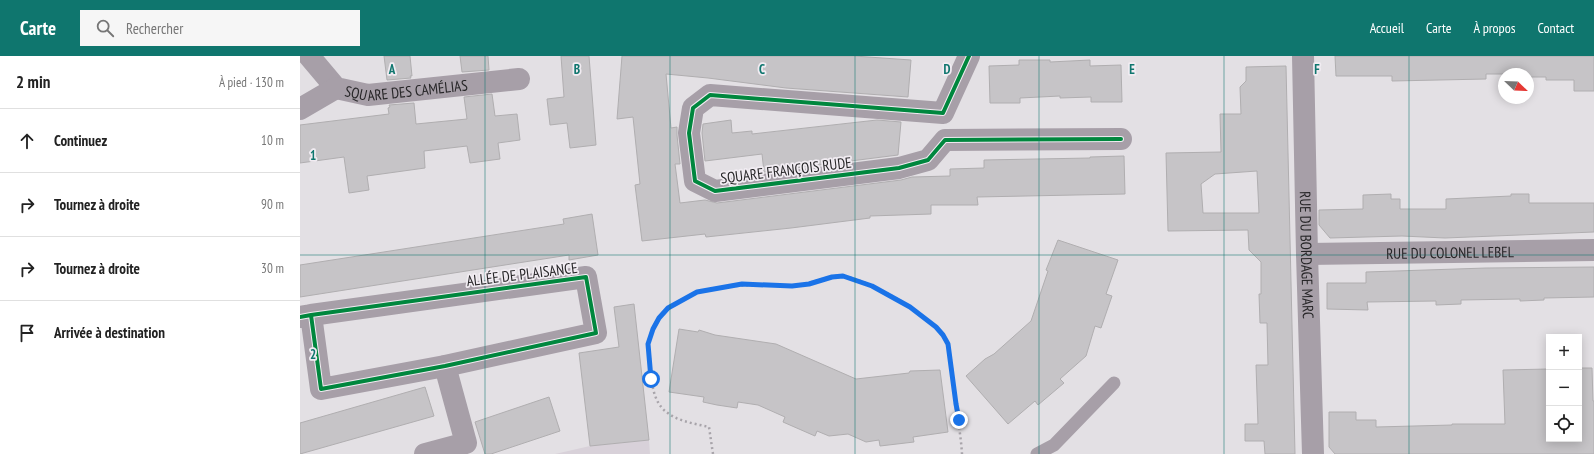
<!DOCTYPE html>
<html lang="fr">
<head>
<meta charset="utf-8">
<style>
	:root { --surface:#fff; --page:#f6f6f6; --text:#222; --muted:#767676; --line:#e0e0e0; --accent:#0f766e }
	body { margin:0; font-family:"PT Sans Narrow",sans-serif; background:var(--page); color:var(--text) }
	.controls { position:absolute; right:12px; bottom:12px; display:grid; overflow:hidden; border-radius:0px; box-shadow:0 2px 10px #0003 }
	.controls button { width:36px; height:36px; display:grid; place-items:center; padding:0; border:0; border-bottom:1px solid var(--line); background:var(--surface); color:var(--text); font:20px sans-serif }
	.compass { position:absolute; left:1198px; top:12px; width:36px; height:36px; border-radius:50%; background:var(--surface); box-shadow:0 2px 10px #0003; rotate:113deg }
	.stop { position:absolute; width:12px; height:12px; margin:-9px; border:3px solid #1a73e8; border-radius:50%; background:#fff }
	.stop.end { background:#1a73e8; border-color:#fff; box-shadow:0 1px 4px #0008 }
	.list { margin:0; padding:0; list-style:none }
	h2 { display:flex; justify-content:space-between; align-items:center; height:52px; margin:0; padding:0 16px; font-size:17px }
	h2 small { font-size:13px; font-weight:400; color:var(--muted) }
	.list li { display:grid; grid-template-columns:26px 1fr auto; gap:12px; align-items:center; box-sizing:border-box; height:64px; padding:0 16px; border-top:1px solid var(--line) }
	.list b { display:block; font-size:15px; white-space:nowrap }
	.list em { font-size:13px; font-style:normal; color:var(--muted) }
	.icon { flex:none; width:22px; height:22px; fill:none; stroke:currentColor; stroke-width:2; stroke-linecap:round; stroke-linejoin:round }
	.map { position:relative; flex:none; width:1294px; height:398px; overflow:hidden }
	header { display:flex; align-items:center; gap:24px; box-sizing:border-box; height:56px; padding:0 20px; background:var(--accent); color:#fff }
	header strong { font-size:19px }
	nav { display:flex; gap:22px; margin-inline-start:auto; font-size:14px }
	.search { width:280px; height:36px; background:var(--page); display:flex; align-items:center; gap:10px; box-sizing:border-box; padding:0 14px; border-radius:0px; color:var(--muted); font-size:15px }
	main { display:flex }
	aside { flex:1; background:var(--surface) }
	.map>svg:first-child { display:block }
	.built { fill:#d8d1d9 }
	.building { fill:#c6c4c7; stroke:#b0aeb0; fill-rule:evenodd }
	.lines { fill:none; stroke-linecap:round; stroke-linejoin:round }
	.path { stroke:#a8a4aa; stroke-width:2.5; stroke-dasharray:2 3; stroke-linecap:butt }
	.lane { stroke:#a79fa8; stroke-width:13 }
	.street { stroke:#a79fa8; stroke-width:22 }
	.secondary { stroke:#a79fa8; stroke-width:22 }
	.cycleway-casing { stroke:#f1ecf2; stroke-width:6 }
	.cycleway { stroke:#00873e; stroke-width:4 }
	.route { stroke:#1a73e8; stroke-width:5 }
	.grid { fill:none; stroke:#0f766e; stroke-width:1; stroke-opacity:0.55 }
	.labels { text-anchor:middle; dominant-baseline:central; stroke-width:3.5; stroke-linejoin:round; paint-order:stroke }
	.street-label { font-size:15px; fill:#272628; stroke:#f1ecf2 }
	.grid-label { font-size:13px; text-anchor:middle; font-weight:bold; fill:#0f766e; stroke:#f1ecf2; stroke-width:3.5; stroke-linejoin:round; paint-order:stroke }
</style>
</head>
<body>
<header>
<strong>Carte</strong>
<div class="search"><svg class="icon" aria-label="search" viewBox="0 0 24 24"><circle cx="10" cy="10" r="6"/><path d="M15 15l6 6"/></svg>Rechercher</div>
<nav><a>Accueil</a><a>Carte</a><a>À propos</a><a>Contact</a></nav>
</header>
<main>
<aside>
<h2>2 min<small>À pied · 130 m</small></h2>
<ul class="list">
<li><svg class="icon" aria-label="ahead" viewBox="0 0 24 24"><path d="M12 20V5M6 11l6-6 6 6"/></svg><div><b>Continuez</b></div><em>10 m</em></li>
<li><svg class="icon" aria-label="right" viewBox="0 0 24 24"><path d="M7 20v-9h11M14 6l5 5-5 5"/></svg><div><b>Tournez à droite</b></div><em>90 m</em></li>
<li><svg class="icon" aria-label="right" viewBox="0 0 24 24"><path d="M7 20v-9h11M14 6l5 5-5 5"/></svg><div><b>Tournez à droite</b></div><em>30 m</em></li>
<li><svg class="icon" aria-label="arrive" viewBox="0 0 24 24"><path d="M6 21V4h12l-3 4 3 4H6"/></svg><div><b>Arrivée à destination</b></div></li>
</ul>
</aside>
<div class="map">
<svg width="1294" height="398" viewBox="0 0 1294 398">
	<rect width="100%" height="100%" fill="#e3e0e4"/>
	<path class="built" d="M349,384l1,14h-95l35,-8z"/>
	<g class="building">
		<path d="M84,0h26l2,20h-2l1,2 -24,2z"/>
		<path d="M160,0h28l1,14 -27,2z"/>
		<path d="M261,0h28l7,89 -26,3 -3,-25 -17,2 -3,-26 17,-2z"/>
		<path d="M322,0h232l57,4 -3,37 -122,-9 -78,-10 -42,-4 5,54 6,-1v8l3,29h-5l5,39 25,-3 12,3 184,-23 11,-3 38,-1v-7l34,-1v-8l106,-2v-1l34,-1 1,38 -148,3 1,8h-47v9l-61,2v2l-79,10 -85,9 -1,-3 -63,7 -7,-56 5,-1 -7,-67 -16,2z"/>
		<path d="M1035,0h259v35h-20v-11h-28v-3h-18v-3h-42v5l-94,2v-5h-56z"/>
		<path d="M719,4h31v2l40,-2v6l31,-1 1,37h-31v-5l-31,1v-2l-40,2v5h-30l-1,-37 30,-1z"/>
		<path d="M986,10l9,388h-30l-1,-13h-19v-17h13l-2,-59h12l-1,-42h-7l-1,-29h2v-32l-12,-12 -1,-20 -80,1 -2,-78 55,-1 -1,-38h21l-1,-27 6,-6v-14zM957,115l2,42h-56l-2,-29 14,-10z"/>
		<path d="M192,38l3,22 22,-2 3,26 -22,3 2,16 -30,4 -3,-17 -43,5 1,17 -58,8 2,14 -20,3 -5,-36 -44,6v-38l89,-11 -1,-6 2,-1 -1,-2 25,-2 2,21 51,-5 -3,-22z"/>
		<path d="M431,64l1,13 20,-2v3l125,-14 24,2 -3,33 -134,17 -2,-18 -57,7 -3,-28 1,-9z"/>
		<path d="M1091,138v5h9v10h46v-10l65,-3v-2h18v9h65v29l-149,6 -43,-2 -72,2 -11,-13v-15l44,-1v-14z"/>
		<path d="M292,158l6,41 -29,5v-5l-269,42v-32l264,-41 -1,-5z"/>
		<path d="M758,184l60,20 -12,34 6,2 -11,32 -6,-2 -9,30 -26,23 4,4 -26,22 -3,-4 -27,23 -42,-48 19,-17 9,-5 37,-33 17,-50 -2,-1z"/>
		<path d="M1294,211v30l-50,1v2l-24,1v-2l-59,1v4l-25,1v-4l-69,1 1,8 -41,-1v-26h39v-11l120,-4z"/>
		<path d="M334,248l15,136 -59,6 -11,-93 40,-6 -5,-40z"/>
		<path d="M379,273l19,3 1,-2 16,5 61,9 80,35 53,-6 1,-2 30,-1 8,62 -35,5 1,5 -34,4 -1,-6 -13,2 -18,-8 -19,2 -12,-5 -2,5 -32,-14 2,-5 -27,-12 -20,-3 -1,6 -20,-3 -14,-3 1,-5 -35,-5z"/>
		<path d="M1279,312h13l1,33h1v53h-259l-6,-7v-35h27v8h20v7l76,-2v-1h53l-2,-54 46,-1v70h30z"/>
		<path d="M125,331l9,29 -134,38v-31z"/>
		<path d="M249,341l11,34 -69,23h-6l-10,-32z"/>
	</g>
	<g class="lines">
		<path class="path" d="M413,398l-4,-27c-17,-4 -35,-6 -47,-19 -11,-13 -11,-33 -12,-49 -1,-5 -2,-10 -2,-15 2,-13 10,-29 21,-36 6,-4 22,-14 28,-16 6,-2 13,-3 18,-4 27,-4 49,-2 75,-2 18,0 39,-12 53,-10 27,4 95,42 104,67 6,17 6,42 8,60 3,17 6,34 7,51"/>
		<path class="lane" d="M737,398l17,-9 60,-62"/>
		<g class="street">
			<path id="s1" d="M9,0l27,32 32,7 151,-16"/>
			<path d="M669,0l-26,57 -233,-18 -17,13 -4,25 6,48 20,10 184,-23 29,-8 17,-20 176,-1"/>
			<path d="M0,53l36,-21"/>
			<path id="s2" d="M1007,198l287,-4"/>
			<path d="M0,261l11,-2 275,-38 10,56 -151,33 -124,23 -10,-74"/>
			<path d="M125,398l41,-11 -21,-77"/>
		</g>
		<path class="secondary" id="s3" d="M1003,0l4,198 6,200"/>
		<defs>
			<g id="cycleway">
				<path d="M669,0l-26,57 -233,-18 -17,13 -4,25 6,48 20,10 184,-23 29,-8 17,-20 176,-1"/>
				<path d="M0,261l11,-2 275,-38 10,56 -151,33 -124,23 -10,-74"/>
			</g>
		</defs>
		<use href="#cycleway" class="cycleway-casing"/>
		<use href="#cycleway" class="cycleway"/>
	</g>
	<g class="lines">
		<path class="route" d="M351,323l-3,-35 5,-15 6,-11 9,-10 29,-16 45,-8 50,2 17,-2 23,-7 11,-1 29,10 38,21 26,20 7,8 5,9 8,60 3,16"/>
	</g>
	<path class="grid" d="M185,0v398M370,0v398M555,0v398M739,0v398M924,0v398M1109,0v398M0,199h1294"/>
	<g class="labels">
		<g class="street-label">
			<text stroke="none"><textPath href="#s1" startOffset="113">SQUARE DES CAMÉLIAS</textPath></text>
			<text transform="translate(486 114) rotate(-7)">SQUARE FRANÇOIS RUDE</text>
			<text stroke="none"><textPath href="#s2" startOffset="143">RUE DU COLONEL LEBEL</textPath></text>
			<text stroke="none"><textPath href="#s3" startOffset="199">RUE DU BORDAGE MARC</textPath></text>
			<text transform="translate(222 218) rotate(-7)">ALLÉE DE PLAISANCE</text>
		</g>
	</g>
	<g class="grid-label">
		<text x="92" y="18">A</text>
		<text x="277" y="18">B</text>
		<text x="462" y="18">C</text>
		<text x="647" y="18">D</text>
		<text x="832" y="18">E</text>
		<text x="1017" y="18">F</text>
		<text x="13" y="104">1</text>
		<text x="13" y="303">2</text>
	</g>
</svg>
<div class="controls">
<button>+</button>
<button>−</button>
<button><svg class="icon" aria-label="locate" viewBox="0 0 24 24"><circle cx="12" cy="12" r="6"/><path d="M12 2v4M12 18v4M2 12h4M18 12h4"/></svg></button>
</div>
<svg class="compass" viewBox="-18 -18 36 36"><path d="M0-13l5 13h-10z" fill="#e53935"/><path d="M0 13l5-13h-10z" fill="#767676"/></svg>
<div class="stop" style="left:351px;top:323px"></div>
<div class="stop end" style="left:659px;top:364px"></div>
</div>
</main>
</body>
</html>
